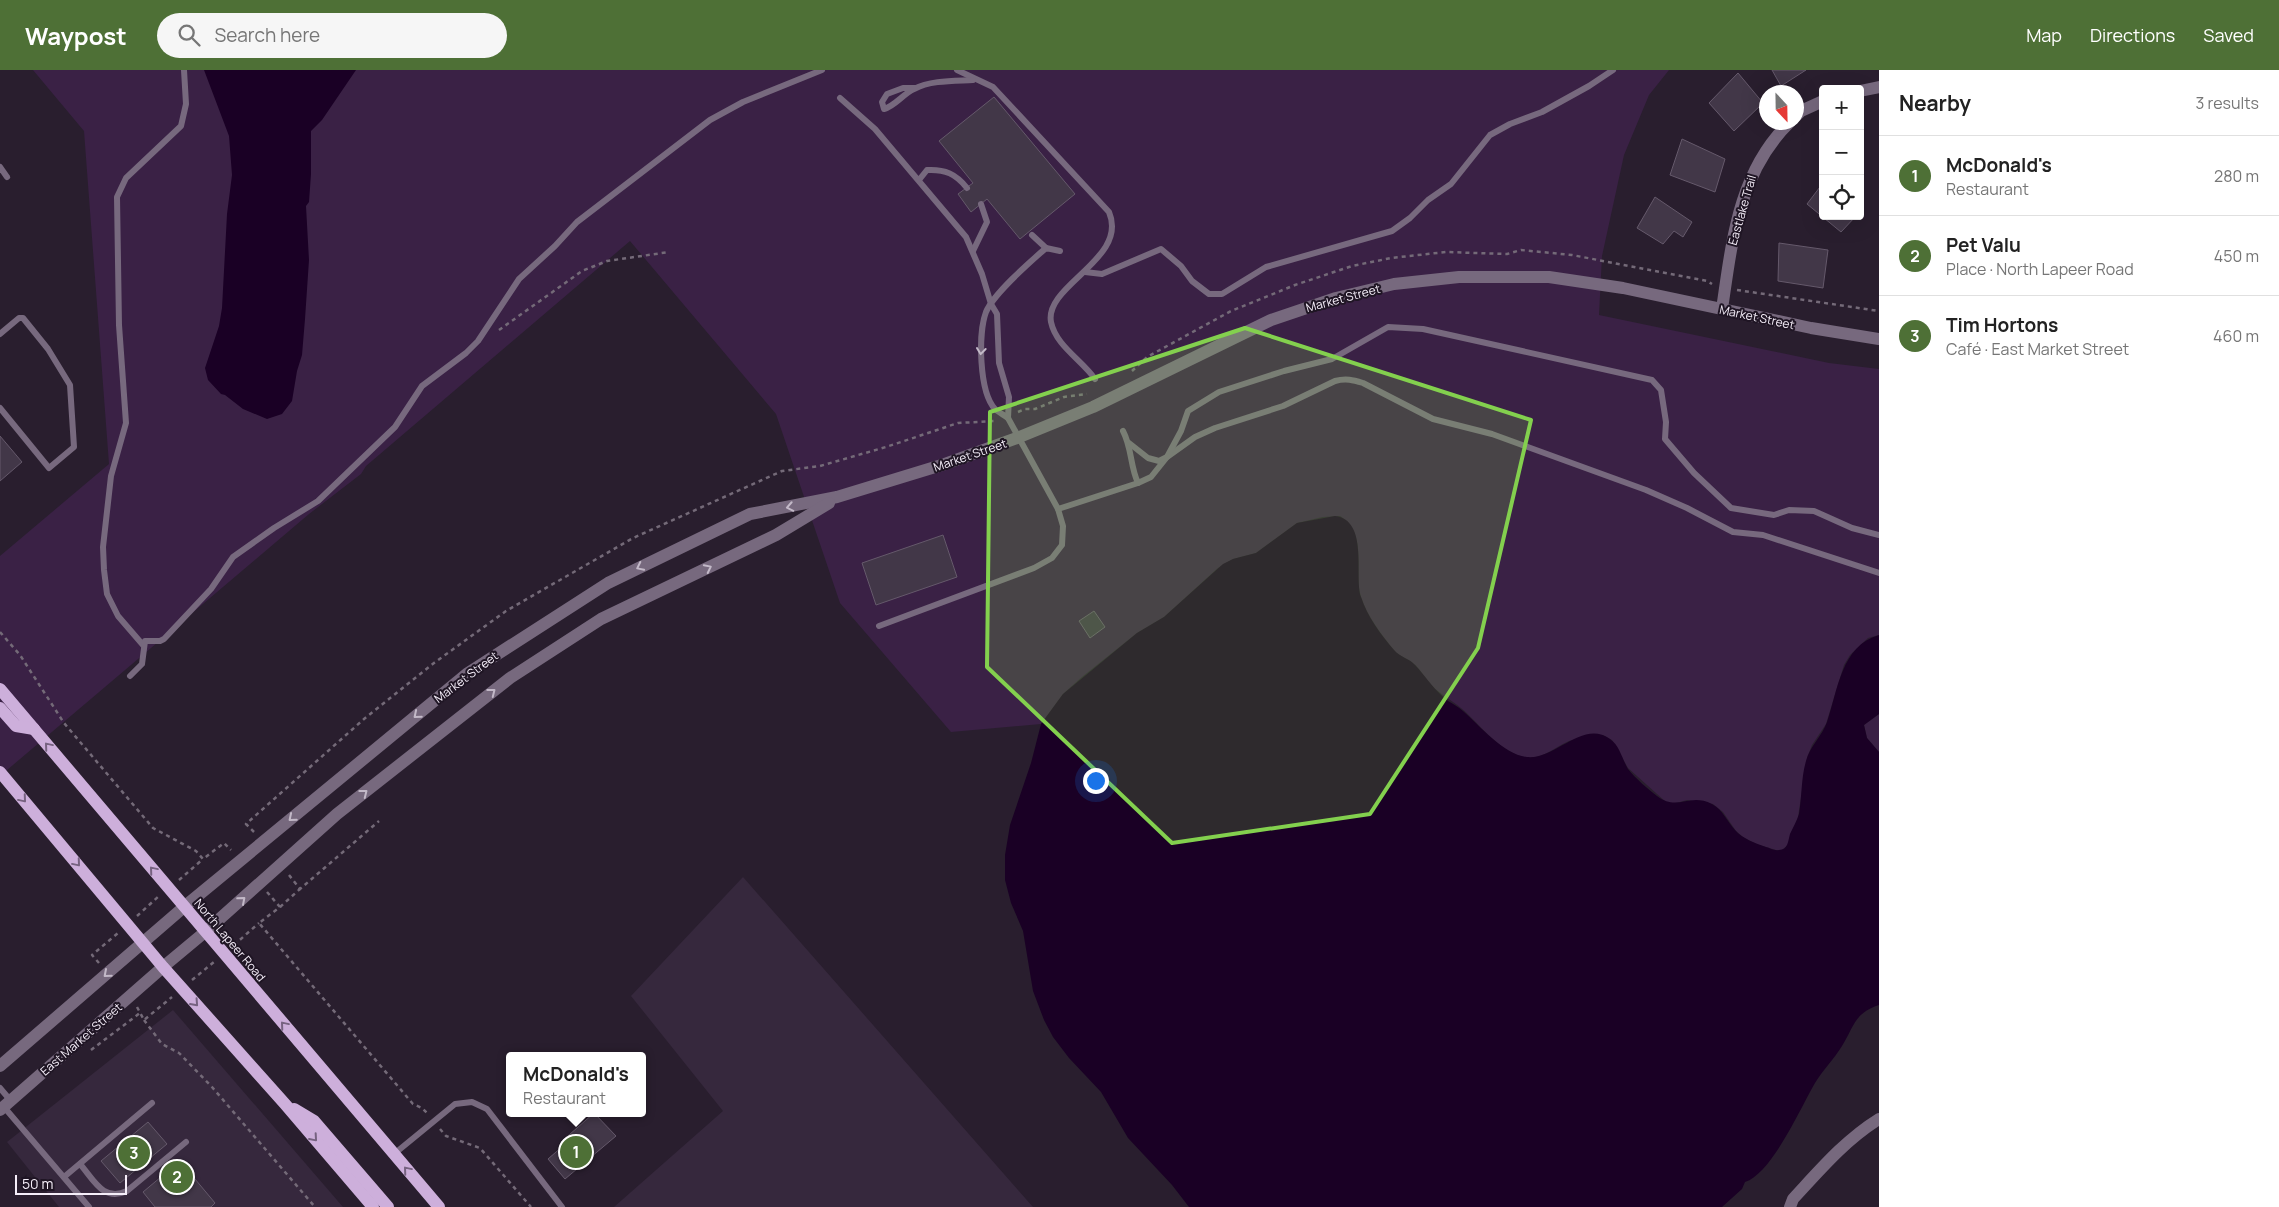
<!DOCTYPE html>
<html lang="en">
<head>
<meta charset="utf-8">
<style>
	:root { --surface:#fff; --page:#f6f6f6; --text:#222; --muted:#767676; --line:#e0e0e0; --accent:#4e7036 }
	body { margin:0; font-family:Manrope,sans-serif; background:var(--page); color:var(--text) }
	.controls { position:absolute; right:15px; top:15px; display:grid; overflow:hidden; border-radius:5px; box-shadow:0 5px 20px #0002 }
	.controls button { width:45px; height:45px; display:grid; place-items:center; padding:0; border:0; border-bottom:1px solid var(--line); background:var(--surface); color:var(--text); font:25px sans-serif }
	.compass { position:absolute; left:1759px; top:15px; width:45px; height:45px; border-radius:50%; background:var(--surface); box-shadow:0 5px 20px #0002; rotate:158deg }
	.scale { position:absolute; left:15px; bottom:12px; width:112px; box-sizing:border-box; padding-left:5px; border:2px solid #f5eef9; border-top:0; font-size:14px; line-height:18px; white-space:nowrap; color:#f5eef9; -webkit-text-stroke:4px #1f1524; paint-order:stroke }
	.you { position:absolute; left:1095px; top:710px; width:18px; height:18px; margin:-12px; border:4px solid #fff; border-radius:50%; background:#1a73e8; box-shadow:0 0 0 8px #1a73e833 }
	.badge { display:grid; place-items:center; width:32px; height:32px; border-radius:50%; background:var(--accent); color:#fff; font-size:16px; font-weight:700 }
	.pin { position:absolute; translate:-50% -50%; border:2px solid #fff; box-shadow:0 1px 5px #0006 }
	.popup { position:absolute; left:506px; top:982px; width:140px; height:65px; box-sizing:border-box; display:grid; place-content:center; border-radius:5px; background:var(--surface); filter:drop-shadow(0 1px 4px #0005); font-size:16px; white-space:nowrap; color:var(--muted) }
	.popup b { font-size:19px; color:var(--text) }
	.popup::after { content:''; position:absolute; left:50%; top:100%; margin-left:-10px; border:10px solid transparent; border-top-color:var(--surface) }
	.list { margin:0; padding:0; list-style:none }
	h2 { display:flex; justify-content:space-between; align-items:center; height:65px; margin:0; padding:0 20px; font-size:21px }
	h2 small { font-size:16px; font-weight:400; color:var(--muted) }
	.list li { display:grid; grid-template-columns:32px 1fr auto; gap:15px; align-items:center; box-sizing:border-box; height:80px; padding:0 20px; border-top:1px solid var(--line) }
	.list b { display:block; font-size:19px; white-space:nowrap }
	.list p { margin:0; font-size:16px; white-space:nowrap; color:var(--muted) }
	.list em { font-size:16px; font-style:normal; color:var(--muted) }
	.icon { flex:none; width:28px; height:28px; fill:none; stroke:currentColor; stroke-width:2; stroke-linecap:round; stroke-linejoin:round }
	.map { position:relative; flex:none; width:1879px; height:1137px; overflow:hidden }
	header { display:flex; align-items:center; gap:30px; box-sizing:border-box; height:70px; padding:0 25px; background:var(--accent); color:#fff }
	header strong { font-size:24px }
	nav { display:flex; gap:28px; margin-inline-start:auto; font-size:18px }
	.search { width:350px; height:45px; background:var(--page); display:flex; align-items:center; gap:12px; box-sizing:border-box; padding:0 18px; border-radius:28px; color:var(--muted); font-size:19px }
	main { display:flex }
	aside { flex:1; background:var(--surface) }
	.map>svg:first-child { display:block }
	.built { fill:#36283d }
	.green { fill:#3a2145 }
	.water { fill:#1a0025 }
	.building { fill:#423748; stroke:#65596b }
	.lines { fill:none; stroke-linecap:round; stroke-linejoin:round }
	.path { stroke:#746a78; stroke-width:2.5; stroke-dasharray:4 4; stroke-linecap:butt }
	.service { stroke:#77697e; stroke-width:6 }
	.minor { stroke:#77697e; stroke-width:12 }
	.primary { stroke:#cdafdb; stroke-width:12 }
	.oneway { stroke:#c3b9c8 }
	.oneway2 { stroke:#766280 }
	.marked { fill:#83d04e; fill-opacity:0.2; stroke:#83d04e; stroke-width:4; stroke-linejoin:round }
	.labels { text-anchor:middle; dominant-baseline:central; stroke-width:4; stroke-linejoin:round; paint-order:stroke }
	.street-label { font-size:12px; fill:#f5eef9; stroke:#1f1524 }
</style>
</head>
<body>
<header>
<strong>Waypost</strong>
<div class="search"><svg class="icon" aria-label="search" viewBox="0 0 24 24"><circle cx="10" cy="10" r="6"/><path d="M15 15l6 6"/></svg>Search here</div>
<nav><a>Map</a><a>Directions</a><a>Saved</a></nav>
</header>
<main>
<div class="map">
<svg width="1879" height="1137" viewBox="0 0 1879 1137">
	<rect width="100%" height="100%" fill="#291e2e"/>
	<g class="built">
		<path d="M743,807l290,330h-419l109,-96 -92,-115z"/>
		<path d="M173,940l170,197h-284l-52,-65z"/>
	</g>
	<g class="green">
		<path d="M33,0h1636l-20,25 -25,60 -22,101 -3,59 230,48 50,6v266l-11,3 -18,17 -6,10 -18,59 -14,21 -5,13 -9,59 -10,28 -6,5h-6l-20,-6 -13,-7 -7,-6 -13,-19 -10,-8 -26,-4 -14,4 -7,-2 -38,-34 -16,-28 -9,-5c-10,2 -24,3 -34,6 -14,6 -28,20 -45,16 -26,-6 -44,-33 -63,-49 -10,-8 -21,-14 -30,-23 -6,-7 -10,-15 -17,-21 -6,-6 -15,-7 -21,-15 -12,-15 -26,-33 -32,-52 -8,-26 8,-63 -21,-81l-17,1 -26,6 -41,30 -23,6 -15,9 -54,49 -27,16 -55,44 -19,17 -22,30 -90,8 -111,-129 -64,-189 -146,-173 -264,225 -5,8 -52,40 -309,262v-220l109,-92 -25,-333z"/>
		<path d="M1879,644v38l-12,-14 -3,-13z"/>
	</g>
	<g class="water">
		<path d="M204,0h152l-34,50 -11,11v43l-2,28 -3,4 3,54 -4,59 -3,36 -5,16 -5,30 -10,13 -15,5 -24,-10 -18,-14 -4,-1 -13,-14 -3,-12 14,-42 3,-18 5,-94 5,-39 -3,-39z"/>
		<path d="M1335,446c34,4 19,60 26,81 6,19 20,38 33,53 6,7 16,9 21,15 11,12 20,26 33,36 5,3 11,6 15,10 16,14 41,44 64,46 28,3 56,-38 83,-18 10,7 12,20 18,30 8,10 20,20 29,27 21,16 32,-4 55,8 11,6 15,17 23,26 8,9 20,13 31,17 4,1 8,4 13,3 9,0 9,-9 11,-16 3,-7 7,-13 9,-20 3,-18 2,-36 7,-53 4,-15 16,-25 21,-39 11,-32 14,-76 52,-87v79l-15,11 3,13 12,14v253c-25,8 -25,22 -37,41 -8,13 -19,24 -27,37 -15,26 -43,90 -70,99l-3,7 -20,18h-533l-17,-22 -44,-47 -27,-46 -32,-34 -16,-21 -9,-17 -11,-29 -10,-60 -12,-28 -6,-23v-25l5,-30 21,-62 10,-39 22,-30 74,-61 27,-16 59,-53 10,-5 23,-6 41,-30z"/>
	</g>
	<g class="building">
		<path d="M1772,0h34l-25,16z"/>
		<path d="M1738,3l25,30 -29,28 -25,-28z"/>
		<path d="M994,27l81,97 -55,45 -33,-40 -16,13 -13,-18 15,-11 -34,-42z"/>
		<path d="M1682,69l43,20 -10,33 -45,-17z"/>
		<path d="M1823,113v33h33l-15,16 -34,-28z"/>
		<path d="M1655,127l37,25 -9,15 -9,-6 -11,13 -26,-16z"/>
		<path d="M1779,173l49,7 -5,38 -45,-7z"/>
		<path d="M0,366l22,26 -22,19z"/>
		<path d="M943,465l14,42 -81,28 -14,-42z"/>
		<path d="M1094,541l11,16 -15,11 -11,-17z"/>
		<path d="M594,1043l22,23 -51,43 -17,-20 16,-14 -3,-3z"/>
		<path d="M148,1052l19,22 -47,39 -19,-22z"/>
		<path d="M180,1091l35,42 -4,4h-56l-12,-15z"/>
	</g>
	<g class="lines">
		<g class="path">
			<path d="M1737,220l142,21"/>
			<path d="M499,260l83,-59 25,-10 62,-9"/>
			<path d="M1132,301l15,-14 84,-46 64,-26 57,-19 39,-8 55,-6 61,2 14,-4 51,5 135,26 5,3"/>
			<path d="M1018,342l7,-3h10l29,-12 23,-3"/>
			<path d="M0,562l20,23 44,68 89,105 43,23 7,8 21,-16 7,7"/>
			<path d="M254,762l-8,-8 118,-105 70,-56 72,-52 127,-73 149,-67 38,-5 66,-19 72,-24 37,-2"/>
			<path d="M289,805l11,14 79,-68"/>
			<path d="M179,810l24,-21"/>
			<path d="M267,822l13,15 -21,16 154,181 9,4 5,5"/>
			<path d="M280,837l20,-18"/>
			<path d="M137,846l22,-20"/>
			<path d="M234,875l25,-22"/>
			<path d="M99,893l-7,-8 26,-22"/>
			<path d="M192,910l22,-18"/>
			<path d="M137,937l7,13 28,-23"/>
			<path d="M144,950l18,24 17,9 33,34 103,120"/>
			<path d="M91,980l49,-37"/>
			<path d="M440,1059l6,7 34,12 51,59"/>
		</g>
		<g class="service">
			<path d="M957,0l36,17 116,125c20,47 -65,73 -58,110 5,24 31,38 44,57"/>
			<path d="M915,18h-12l-16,6 -5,8 2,7c11,-3 19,-15 30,-20 17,-9 41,-8 59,-9"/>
			<path d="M840,28l35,31 91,108 16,37 9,30 6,10 2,49 10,34 -1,21 50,91 5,17 -1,19 -10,13 -18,10 -155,58"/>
			<path d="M0,97l7,10"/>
			<path d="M919,110l8,-10c18,-1 29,4 40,18"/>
			<path d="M1032,165l14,13"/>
			<path d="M973,181l14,-29 -6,-18"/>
			<path d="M1085,202l17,2 59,-25 20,17 11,15 17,13h13l44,-27 126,-36 18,-13 18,-18 23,-16 39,-49 20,-11 32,-12 47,-26 24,-16"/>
			<path d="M0,264l19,-16h4l25,31 22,36 4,62 -25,21 -49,-60"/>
			<path d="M1008,348c-4,-3 -10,-6 -13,-9 -16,-17 -17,-76 -9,-97 8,-19 44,-50 60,-64l14,3"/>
			<path d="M1123,361c9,17 7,35 15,52l13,-6 16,-20 28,-20 20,-9 68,-22 52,-25c11,-3 18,-1 28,2l70,36 59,15 154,56 41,18 46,24 30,3 116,38"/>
			<path d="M1129,373l19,15 11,3 8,-4 14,-26 7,-20 31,-19 65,-21 48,-12 56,-32 35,2 229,51 9,10 5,32 -1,17 29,34 37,35 43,7 15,-5 25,1 38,17 27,7"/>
			<path d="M1058,439l80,-26"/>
			<path d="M143,575l-25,-29 -11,-22 -3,-24 -1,-23 8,-71 15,-53 -7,-98 -2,-128 9,-19 55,-52 5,-22 -2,-34"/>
			<path d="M130,606l12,-12 3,-23h15l4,-2 47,-50 22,-32 41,-29 44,-27 77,-74 27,-41 44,-33 12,-12 41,-62 36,-33 22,-24 133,-102 33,-18 79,-32"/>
			<path d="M0,1018l11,13"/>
			<path d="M4,1037l85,100"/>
			<path d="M394,1084l61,-50 17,-2 15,7 75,98"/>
			<path d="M80,1094c14,16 23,38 47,27l59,-49"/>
			<path d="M64,1107l88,-74"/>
		</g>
		<g class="minor">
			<path d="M1860,21l19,-4"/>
			<path d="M1796,46l5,-5 22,-10"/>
			<path d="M1722,239c10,-67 16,-137 68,-187"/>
			<path d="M0,996l184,-159 284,-234 140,-90 142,-69 87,-17 108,-33 72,-26 76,-31 178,-87 65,-22 58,-14 65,-7h90l74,11 188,40 68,11"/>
			<path d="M0,1040l163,-143 42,-35 132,-118 173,-136 91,-59 175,-84 53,-32"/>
			<path d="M1790,1137l3,-8c26,-28 52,-59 86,-80"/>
		</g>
		<g class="primary">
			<path d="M0,619l439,518"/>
			<path d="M0,638l16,18 18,3"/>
			<path d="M0,702l163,195 122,137 88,103"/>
			<path d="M294,1039l20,12 74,86"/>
		</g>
	</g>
	<defs><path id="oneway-chevron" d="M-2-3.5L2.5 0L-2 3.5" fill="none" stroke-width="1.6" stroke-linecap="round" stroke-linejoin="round" transform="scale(1.25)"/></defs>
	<g class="oneway">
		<use href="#oneway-chevron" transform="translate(981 281) rotate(97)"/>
		<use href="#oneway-chevron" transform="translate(790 437) rotate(169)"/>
		<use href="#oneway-chevron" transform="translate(640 497) rotate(154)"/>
		<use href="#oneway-chevron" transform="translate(708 498) rotate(-26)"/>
		<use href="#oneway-chevron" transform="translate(492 622) rotate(-38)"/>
		<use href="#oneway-chevron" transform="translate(417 645) rotate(140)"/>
		<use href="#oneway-chevron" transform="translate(364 723) rotate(-38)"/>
		<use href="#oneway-chevron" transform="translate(292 748) rotate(140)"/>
		<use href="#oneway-chevron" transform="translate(242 830) rotate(-41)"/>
		<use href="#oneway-chevron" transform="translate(107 904) rotate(139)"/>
	</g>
	<g class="oneway2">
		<use href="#oneway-chevron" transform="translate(48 676) rotate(-130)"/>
		<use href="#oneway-chevron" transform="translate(23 729) rotate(50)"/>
		<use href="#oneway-chevron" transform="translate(77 793) rotate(50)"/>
		<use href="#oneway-chevron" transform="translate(153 800) rotate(-130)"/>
		<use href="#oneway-chevron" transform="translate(195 933) rotate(48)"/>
		<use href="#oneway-chevron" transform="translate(284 955) rotate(-130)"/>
		<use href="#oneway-chevron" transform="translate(314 1068) rotate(49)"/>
		<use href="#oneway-chevron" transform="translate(407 1100) rotate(-130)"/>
	</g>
	<path class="marked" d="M1245,258l286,92 -53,228 -108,166 -198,29 -185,-176 3,-255z"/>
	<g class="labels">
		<g class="street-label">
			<text transform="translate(1742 140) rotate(-74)">Eastlake Trail</text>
			<text transform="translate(1343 228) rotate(-15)">Market Street</text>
			<text transform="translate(1757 247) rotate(12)">Market Street</text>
			<text transform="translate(970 385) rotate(-19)">Market Street</text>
			<text transform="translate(466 607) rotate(-37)">Market Street</text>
			<text transform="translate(230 870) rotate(50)">North Lapeer Road</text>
			<text transform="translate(81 969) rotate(-41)">East Market Street</text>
		</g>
	</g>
</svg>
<div class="controls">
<button>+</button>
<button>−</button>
<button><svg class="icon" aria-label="locate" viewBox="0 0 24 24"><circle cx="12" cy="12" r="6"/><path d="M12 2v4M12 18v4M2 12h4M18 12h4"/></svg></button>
</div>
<svg class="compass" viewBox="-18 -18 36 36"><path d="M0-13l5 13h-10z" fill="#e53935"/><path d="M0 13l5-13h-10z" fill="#767676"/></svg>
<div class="scale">50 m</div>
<div class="you"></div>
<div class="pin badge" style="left:576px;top:1082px">1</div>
<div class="popup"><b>McDonald's</b>Restaurant</div>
<div class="pin badge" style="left:177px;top:1107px">2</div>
<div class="pin badge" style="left:134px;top:1083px">3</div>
</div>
<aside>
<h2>Nearby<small>3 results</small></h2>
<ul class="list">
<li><span class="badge">1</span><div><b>McDonald's</b><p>Restaurant</p></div><em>280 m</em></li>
<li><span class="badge">2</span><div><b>Pet Valu</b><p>Place · North Lapeer Road</p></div><em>450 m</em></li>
<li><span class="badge">3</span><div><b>Tim Hortons</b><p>Café · East Market Street</p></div><em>460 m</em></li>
</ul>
</aside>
</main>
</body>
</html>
